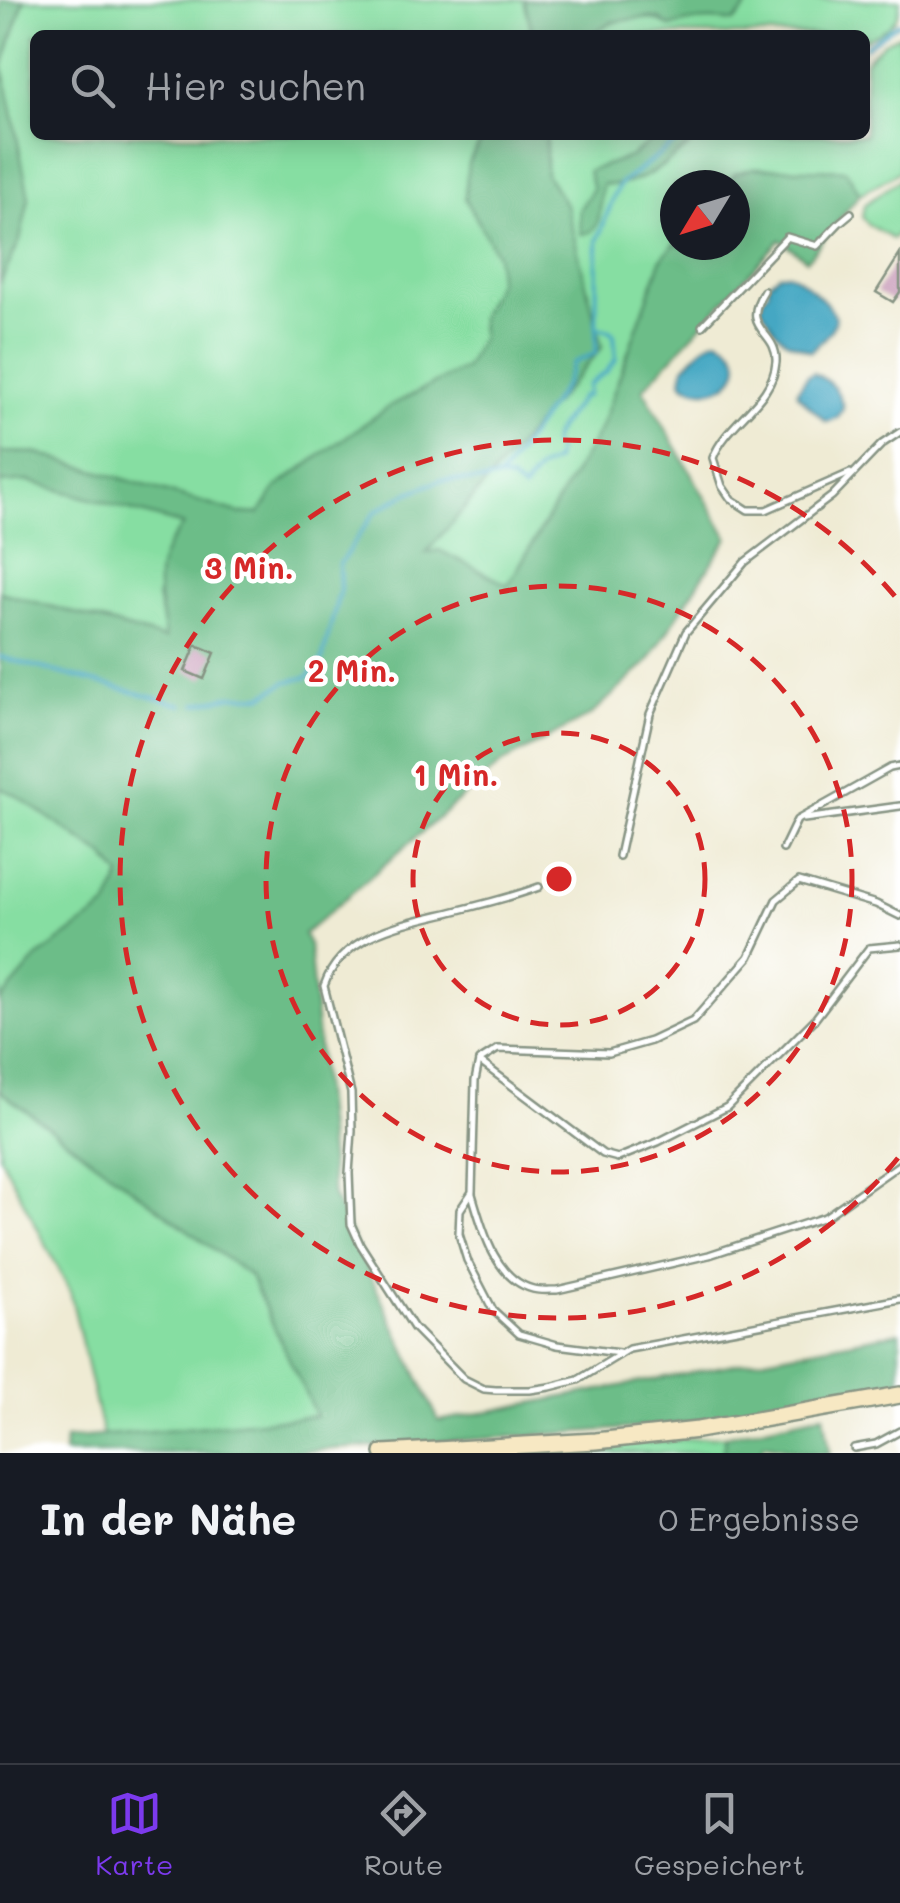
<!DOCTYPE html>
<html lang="de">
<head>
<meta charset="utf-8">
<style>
	:root { --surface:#171b24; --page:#20242c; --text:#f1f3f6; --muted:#9ea1a6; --line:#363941; --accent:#7c3aed }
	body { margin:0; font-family:Mali,sans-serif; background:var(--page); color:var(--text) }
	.compass { position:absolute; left:660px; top:170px; width:90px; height:90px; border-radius:50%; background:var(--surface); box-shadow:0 5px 25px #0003; rotate:232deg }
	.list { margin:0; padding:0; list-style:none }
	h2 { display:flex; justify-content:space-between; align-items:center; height:130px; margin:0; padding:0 40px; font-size:42px }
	h2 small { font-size:32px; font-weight:400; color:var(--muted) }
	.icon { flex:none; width:55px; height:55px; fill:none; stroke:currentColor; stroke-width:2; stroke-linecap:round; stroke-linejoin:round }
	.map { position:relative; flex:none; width:900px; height:1453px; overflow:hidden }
	.search { position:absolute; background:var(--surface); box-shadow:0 5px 25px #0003; left:30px; right:30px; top:30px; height:110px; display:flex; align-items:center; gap:25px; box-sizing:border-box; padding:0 35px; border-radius:15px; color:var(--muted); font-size:38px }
	.sheet { height:310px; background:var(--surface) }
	nav { display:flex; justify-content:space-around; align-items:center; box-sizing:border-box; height:140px; border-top:2px solid var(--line); background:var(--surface); font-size:28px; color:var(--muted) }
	nav a { display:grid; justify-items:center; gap:5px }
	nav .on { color:var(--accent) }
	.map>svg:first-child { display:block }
	.green { fill:#86dea2; stroke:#528e6b; stroke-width:2.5 }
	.forest { fill:#6cbd88; stroke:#467d5e; stroke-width:2.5 }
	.water { fill:#44a7c3; stroke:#32727c; stroke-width:2.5 }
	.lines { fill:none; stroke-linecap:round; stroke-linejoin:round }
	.stream { stroke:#44a7c3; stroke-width:4 }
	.building { fill:#c79ab8 }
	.lane-casing { stroke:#879484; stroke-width:10 }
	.secondary-casing { stroke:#879484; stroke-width:20 }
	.lane { stroke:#fff; stroke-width:5 }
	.secondary { stroke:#f7e8c3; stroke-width:15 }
	.ring { fill:none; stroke:#d62828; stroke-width:5; stroke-dasharray:18 12 }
	.centre { fill:#d62828; stroke:#fff; stroke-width:5 }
	.ring-label { font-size:30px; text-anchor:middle; font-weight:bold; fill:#d62828; stroke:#fff; stroke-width:9; stroke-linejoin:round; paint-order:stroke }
</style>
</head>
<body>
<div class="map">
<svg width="900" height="1453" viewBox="0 0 900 1453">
	<rect width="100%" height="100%" fill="#fff"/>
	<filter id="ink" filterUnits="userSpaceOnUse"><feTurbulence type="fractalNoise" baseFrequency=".01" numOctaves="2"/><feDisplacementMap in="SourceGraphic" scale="20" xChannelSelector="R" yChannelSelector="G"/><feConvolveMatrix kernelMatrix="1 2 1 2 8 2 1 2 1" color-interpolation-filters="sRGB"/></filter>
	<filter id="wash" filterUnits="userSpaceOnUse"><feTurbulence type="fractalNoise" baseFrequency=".0048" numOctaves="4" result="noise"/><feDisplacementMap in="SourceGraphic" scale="40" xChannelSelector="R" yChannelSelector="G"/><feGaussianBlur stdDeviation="2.25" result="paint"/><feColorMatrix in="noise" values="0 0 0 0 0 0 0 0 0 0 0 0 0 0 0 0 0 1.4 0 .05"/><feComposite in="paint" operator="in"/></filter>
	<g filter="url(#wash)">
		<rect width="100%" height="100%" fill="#efebd4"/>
		<g class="green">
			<path d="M24,0h500l9,35h-498v100h450l-17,28 29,92 1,26 -18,36 2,21 -17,30 -75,38 -54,38 -59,43 -18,27 -21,-1 -202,-60 -36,-1v-169l20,-43 9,-42 -26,-132z"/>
			<path d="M753,0h147c0,24 -16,31 -35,40v-5h-276c22,-16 57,-24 81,-8 22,-7 40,-9 64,-5z"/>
			<path d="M900,35v136l-40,23 -15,-24 -90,-2 -19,5 -11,12h-50v58l-13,15 -61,170 -93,157 -69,-35 -15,5 178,-207 -36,-143 -20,-30v-40h113l-29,22 -42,14 13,36 -2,-13 4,-10c38,7 72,-28 100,-49l8,2 4,-2h150v-74l19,-19z"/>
			<path d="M900,179v51l-8,9 -24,-15 -6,-7 2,-12z"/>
			<path d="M28,481l156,44 -14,16 -13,57 9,41 -166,-47v-109z"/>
			<path d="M0,788l16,7 88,61 17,20 -13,30 -70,51 -38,44z"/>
			<path d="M0,1091l250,185 67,141 -214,19 -33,-145 -70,-135z"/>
			<path d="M725,1436l-2,17h-232z"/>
		</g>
		<g class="forest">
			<path d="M0,0h24l-21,66 26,132 -9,42 -20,43z"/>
			<path d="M524,0h229l-19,22c-24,-4 -42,-2 -64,5l-11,-8 -9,-2 -38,5 -23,13h-56z"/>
			<path d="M485,135h61v40l20,30 36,142 -176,206 13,-3 69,35 93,-157 61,-170 13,-15v2h60v-60h-10l11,-12 19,-5 91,2 14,24 -53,66 -27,-20 -137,149 85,149 -81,125 -56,52 -89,48 -198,171 5,11 24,251 106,225 461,-89v51l-137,29 -98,14 -388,27h-213l1,-14 251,-23 -66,-140 -250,-185v-90l38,-44 70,-51 13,-30 -17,-20 -88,-61 -16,-7v-196l165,47c-6,-50 -19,-71 18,-114l-155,-44 -28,2v-31l36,1 202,60 21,1 18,-27 59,-43 54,-38 75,-38 16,-30 -1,-21 18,-36 -1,-26 -32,-57 3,-35z"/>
			<path d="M659,135h44c-29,21 -62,55 -100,49 -6,17 4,49 -22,50l-2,-24 14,-21 -5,-18 42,-14z"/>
			<path d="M824,1414l6,39h-20l-47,-9 -2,9h-38l2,-17z"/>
		</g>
		<g class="water">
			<path d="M788,273c11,4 46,33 47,45 1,11 -17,26 -24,33l-25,-10 -11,-11 -14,-23 2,-9 6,-7 -1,-7 11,-10z"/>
			<path d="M717,339c34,12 23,48 -7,51 -9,1 -18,-2 -25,-5l-3,-4 2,-14 22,-23z"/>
			<path d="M813,373c16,7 28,19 30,36l-5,8 -8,4h-5l-27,-26 -1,-4 10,-15z"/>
		</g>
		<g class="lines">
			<g class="stream">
				<path d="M865,47l34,-24"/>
				<path d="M499,478l12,2 12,10 15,-20 17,-9 2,-11 -5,-6c4,-19 21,-32 30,-48h5l1,-11 18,-13 10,-13 -2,-24 -4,-4 -12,-3"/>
				<path d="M0,657l182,48"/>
				<path d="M196,704l37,-8h30l23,-14 22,-5 14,-17 18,-71 -1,-24 36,-53 27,-16 39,-16 43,1 15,-3 9,-11 56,-81 9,-23 23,-10 1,-112 16,-42 7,-15 66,-49"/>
			</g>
		</g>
		<g id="blocks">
			<g class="building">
				<path d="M900,254v38l-7,10 -17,-10z"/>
				<path d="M196,645l19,8 -11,26 -19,-8z"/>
			</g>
		</g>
	</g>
	<g filter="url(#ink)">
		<use href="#blocks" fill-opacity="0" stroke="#879484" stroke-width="2.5"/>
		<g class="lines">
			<defs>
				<g id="lane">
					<path d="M764,291c-25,40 14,39 12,71 -3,40 -49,59 -63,96l9,28 9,13 17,11h18l84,-37"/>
					<path d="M702,326l85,-89 30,9 22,-23 12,-10"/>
					<path d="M804,819l96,-13"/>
					<path d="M783,849l14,-29 93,-52 10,-2"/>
					<path d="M619,856l31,-142 36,-82 59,-70 87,-66 50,-52 18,-12"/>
					<path d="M539,887c-27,10 -55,17 -84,24 -48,12 -113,21 -131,75l27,107 1,38 -3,42 2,51 9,20 54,84 50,51 20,10 12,1h34l20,-3 28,-7 51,-31 271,-50"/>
					<path d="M479,1061l124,93 15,4 40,-16 69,-35 88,-88 54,-71 31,-3"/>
					<path d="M472,1194c10,33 22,85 61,95 7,2 16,1 24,1l152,-35 116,-38 75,-53"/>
					<path d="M619,1353l-62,-8 -38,-11 -26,-24 -26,-50 -8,-26 1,-24 12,-18 3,-111 4,-20 19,-12 111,4 42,-12 42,-20 56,-64 27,-57 23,-19 77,23 24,12"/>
					<path d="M854,1448l22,-4 24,-13"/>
				</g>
				<path id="secondary" d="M383,1453l213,-12 102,-11 202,-35"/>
			</defs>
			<use href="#lane" class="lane-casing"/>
			<use href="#secondary" class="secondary-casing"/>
			<use href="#lane" class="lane"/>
			<use href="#secondary" class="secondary"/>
		</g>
	</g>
	<g class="ring">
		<circle cx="559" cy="879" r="146"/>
		<circle cx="559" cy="879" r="293"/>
		<path d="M898 1158A439 439 0 1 1 898 600"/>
	</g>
	<circle cx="559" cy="879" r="15" class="centre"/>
	<g class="ring-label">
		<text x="249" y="579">3 Min.</text>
		<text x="352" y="682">2 Min.</text>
		<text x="456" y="786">1 Min.</text>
	</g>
</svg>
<svg class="compass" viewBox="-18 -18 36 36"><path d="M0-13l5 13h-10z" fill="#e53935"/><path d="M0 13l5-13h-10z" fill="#9ea1a6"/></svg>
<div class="search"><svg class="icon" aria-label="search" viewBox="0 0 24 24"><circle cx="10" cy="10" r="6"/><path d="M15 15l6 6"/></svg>Hier suchen</div>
</div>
<section class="sheet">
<h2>In der Nähe<small>0 Ergebnisse</small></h2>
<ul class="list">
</ul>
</section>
<nav>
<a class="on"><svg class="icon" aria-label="map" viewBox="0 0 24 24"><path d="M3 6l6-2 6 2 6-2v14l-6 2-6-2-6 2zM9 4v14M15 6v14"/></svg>Karte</a>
<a><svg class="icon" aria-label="directions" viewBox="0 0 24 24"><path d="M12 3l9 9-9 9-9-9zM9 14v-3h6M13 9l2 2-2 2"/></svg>Route</a>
<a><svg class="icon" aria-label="saved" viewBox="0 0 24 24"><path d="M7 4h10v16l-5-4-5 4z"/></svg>Gespeichert</a>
</nav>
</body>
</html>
